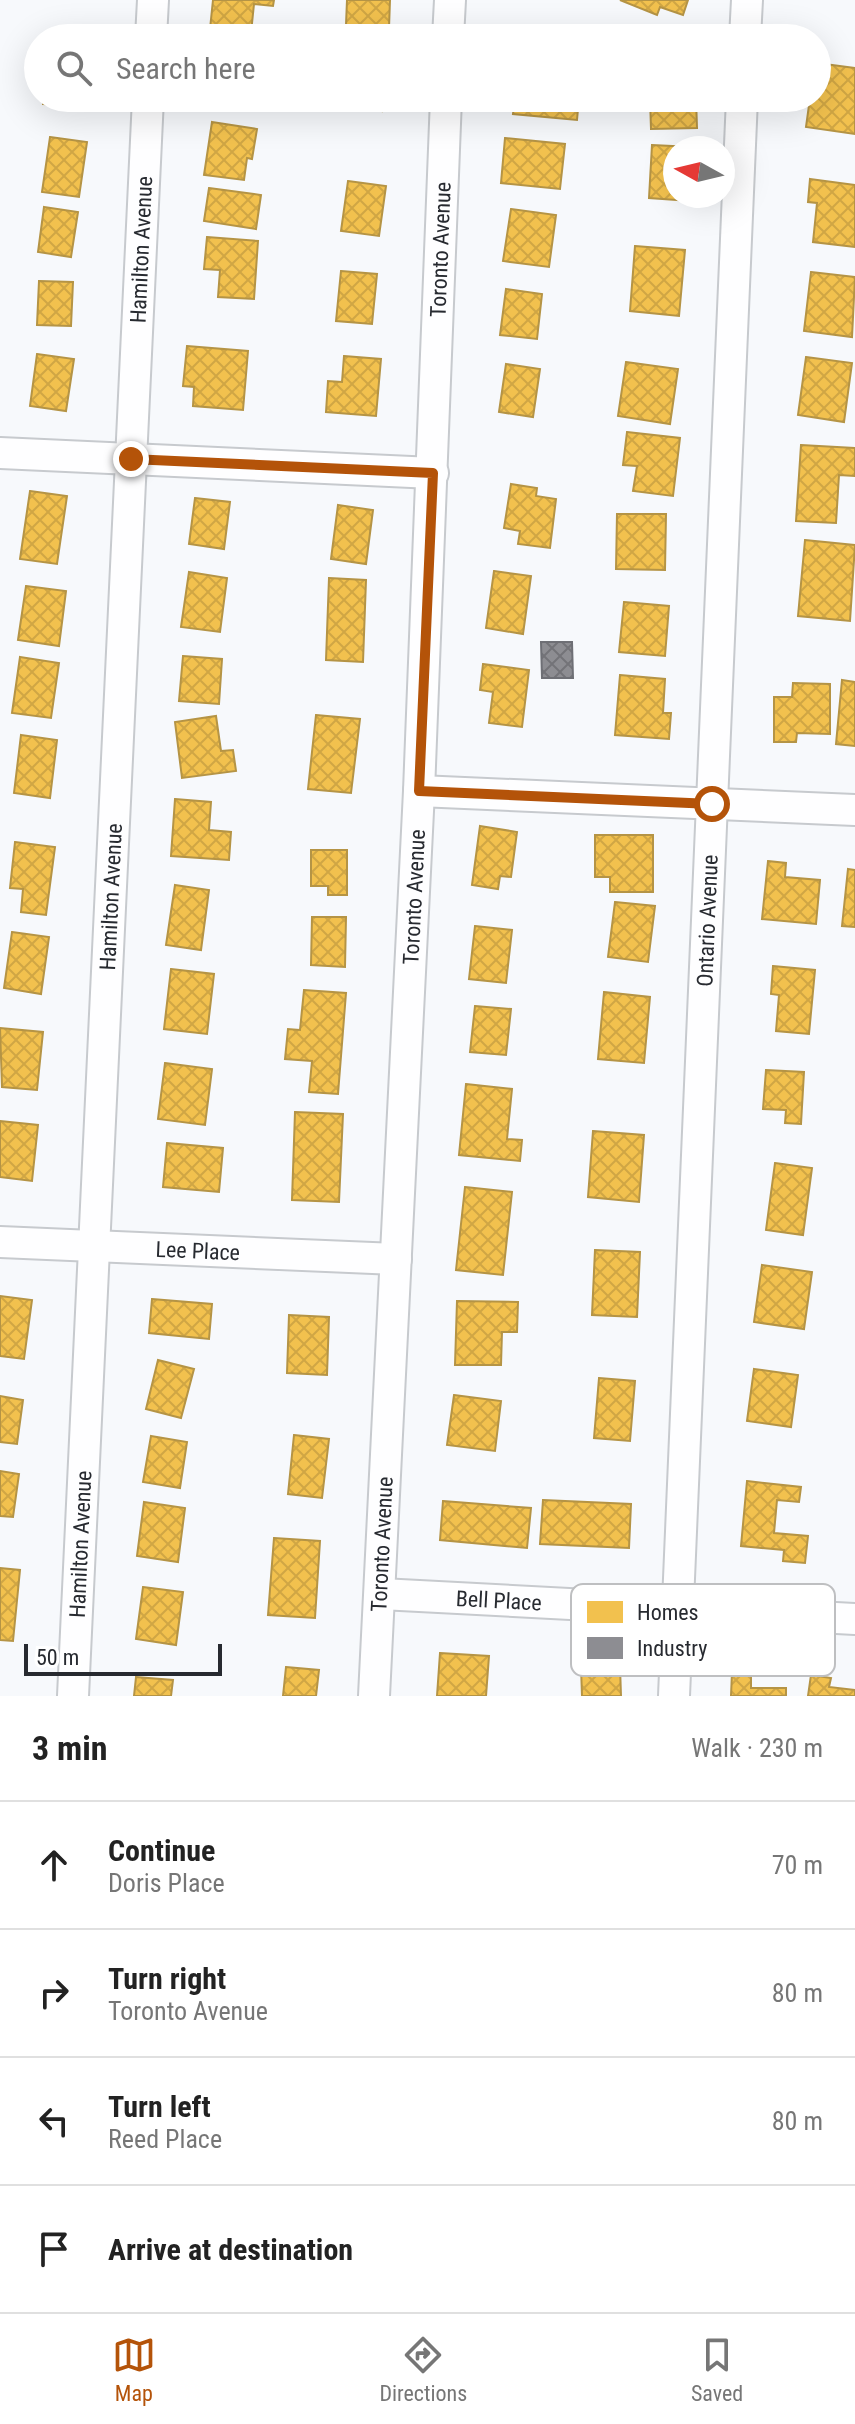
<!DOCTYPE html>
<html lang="en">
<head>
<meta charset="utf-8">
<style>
	:root { --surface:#fff; --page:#f6f6f6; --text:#222; --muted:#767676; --line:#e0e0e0; --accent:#b45309 }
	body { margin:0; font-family:"Roboto Condensed",sans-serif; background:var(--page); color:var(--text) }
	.compass { position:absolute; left:663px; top:136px; width:72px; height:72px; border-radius:50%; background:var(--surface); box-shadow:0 8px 32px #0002; rotate:278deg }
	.scale { position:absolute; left:24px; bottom:20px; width:198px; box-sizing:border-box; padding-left:8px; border:4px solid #272a30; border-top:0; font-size:22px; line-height:28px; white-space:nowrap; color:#272a30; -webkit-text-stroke:6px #fff; paint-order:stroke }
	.stop { position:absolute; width:24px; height:24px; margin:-18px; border:6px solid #b45309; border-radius:50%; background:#fff }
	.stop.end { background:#b45309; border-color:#fff; box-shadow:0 2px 8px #0008 }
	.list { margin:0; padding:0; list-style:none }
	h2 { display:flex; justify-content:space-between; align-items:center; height:104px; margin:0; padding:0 32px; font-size:34px }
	h2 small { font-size:26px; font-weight:400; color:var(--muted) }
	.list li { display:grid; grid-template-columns:52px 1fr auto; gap:24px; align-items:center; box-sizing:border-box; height:128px; padding:0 32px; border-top:2px solid var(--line) }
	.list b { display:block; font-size:30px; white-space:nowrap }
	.list p { margin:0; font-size:26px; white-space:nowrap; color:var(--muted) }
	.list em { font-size:26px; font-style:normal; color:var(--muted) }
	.icon { flex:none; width:44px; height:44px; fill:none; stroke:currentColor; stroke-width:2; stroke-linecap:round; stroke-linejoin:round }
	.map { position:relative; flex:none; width:855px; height:1696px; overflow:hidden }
	.search { position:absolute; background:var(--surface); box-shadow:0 8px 32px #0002; left:24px; right:24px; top:24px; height:88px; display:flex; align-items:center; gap:20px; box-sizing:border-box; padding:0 28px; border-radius:44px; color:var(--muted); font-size:30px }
	.sheet { height:616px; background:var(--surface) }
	nav { display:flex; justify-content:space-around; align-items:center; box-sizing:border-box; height:112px; border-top:2px solid var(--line); background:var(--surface); font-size:22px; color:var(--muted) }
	nav a { display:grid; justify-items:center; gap:4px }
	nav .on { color:var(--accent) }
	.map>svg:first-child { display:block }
	.homes { fill:url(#homes-cross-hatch); stroke:#b59445; stroke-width:2 }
	.industry { fill:url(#industry-cross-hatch); stroke:#6e6f75; stroke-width:2 }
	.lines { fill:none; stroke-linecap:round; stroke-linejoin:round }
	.minor-casing { stroke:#c7cace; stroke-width:34 }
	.minor { stroke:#fefeff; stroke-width:30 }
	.route { stroke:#b45309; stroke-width:10 }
	.labels { text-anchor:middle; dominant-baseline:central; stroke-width:8; stroke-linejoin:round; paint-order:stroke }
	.street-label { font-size:22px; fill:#272a30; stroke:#fff }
	.key { fill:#fff; stroke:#bebfc1; stroke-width:2 }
	.key-label { font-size:22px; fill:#272a30 }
</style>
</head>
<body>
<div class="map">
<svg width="855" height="1696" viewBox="0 0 855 1696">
	<defs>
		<pattern id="homes-cross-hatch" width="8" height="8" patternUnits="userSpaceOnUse" patternTransform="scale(2)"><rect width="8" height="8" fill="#f2c14e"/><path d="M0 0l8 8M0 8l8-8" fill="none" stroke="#d0a644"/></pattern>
		<pattern id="industry-cross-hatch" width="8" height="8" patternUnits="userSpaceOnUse" patternTransform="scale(2)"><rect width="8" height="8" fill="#8d8d92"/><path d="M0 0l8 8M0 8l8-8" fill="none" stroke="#737378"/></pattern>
	</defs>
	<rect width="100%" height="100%" fill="#f7f9fc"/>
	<g class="homes">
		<path d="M213,0h61l-1,6 -19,-2 -3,29 -41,-4z"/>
		<path d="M347,0h43l-1,28 -43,-3z"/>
		<path d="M620,0h68l-5,15 -23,-8 -3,8z"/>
		<path d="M817,63l38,5v66l-49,-7 4,-29h7z"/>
		<path d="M43,98h42l-1,8 -41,-2z"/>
		<path d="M209,98h37l-1,9 -37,-4z"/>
		<path d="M349,98h34l-1,13 -34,-5z"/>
		<path d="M515,98h64l-2,22 -64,-6z"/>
		<path d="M650,98h46l1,30 -46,1z"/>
		<path d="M212,122l45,7 -5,30 -5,-1 -3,22 -40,-5z"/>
		<path d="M50,137l37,5 -8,55 -37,-5z"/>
		<path d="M505,138l60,6 -5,45 -59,-6z"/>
		<path d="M652,145l41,2 -18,1v48h15v5l-41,-3z"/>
		<path d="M810,179l45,6v62l-42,-5 4,-39 -9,-1z"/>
		<path d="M348,181l38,5 -7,50 -38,-5z"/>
		<path d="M209,188l52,7 -5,34 -52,-8z"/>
		<path d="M44,207l34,5 -7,45 -33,-5z"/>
		<path d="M511,209l45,6 -7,52 -46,-6z"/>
		<path d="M207,237l51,4 -4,58 -36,-2 2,-27 -16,-1z"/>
		<path d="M635,246l50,4 -6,66 -49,-5z"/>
		<path d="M341,271l36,3 -5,50 -36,-3z"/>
		<path d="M811,272l44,5 -3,60 -48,-6z"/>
		<path d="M39,281l34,1 -2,44 -34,-1z"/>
		<path d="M506,289l36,5 -5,45 -37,-4z"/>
		<path d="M187,346l61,5 -5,59 -50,-4 1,-19 -11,-1z"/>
		<path d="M37,354l37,5 -8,52 -36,-5z"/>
		<path d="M344,356l37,3 -5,57 -50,-4 2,-31 14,1z"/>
		<path d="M806,357l46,6 -8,59 -46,-7z"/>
		<path d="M626,362l52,7 -8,55 -52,-8z"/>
		<path d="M506,364l34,5 -7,48 -34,-5z"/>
		<path d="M627,432l53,6 -7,58 -40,-5 4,-25 -14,-1z"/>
		<path d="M801,445l54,3v28l-16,-1 -3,48 -40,-2z"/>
		<path d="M511,484l26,4 -1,8 20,3 -6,49 -32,-4 2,-13 -16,-3z"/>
		<path d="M30,491l37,5 -10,68 -37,-5z"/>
		<path d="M195,498l35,4 -6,47 -35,-5z"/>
		<path d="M338,505l35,5 -7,54 -35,-5z"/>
		<path d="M617,514h49l-1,56 -49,-1z"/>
		<path d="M805,540l50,5 -5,76 -52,-5z"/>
		<path d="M494,571l37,5 -8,58 -37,-6z"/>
		<path d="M189,572l38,6 -7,54 -39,-5z"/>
		<path d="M329,578l37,2 -3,82 -37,-2z"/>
		<path d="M26,586l40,5 -7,55 -41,-6z"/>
		<path d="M624,602l45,4 -4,50 -46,-4z"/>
		<path d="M183,656l39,3 -3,45 -40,-3z"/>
		<path d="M20,657l39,6 -8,55 -39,-5z"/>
		<path d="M483,664l46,6 -7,57 -33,-4 4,-31 -13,-2z"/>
		<path d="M620,675l45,4 -2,34h8l-2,26 -54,-4z"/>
		<path d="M842,680l13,2v64l-19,-2z"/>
		<path d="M793,683l37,1v50l-33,-1 -1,9h-22v-45h18z"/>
		<path d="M316,715l44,4 -9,74 -43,-4z"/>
		<path d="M216,716l5,35 12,-1 3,21 -54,7 -7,-56z"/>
		<path d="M21,735l36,5 -7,58 -36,-5z"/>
		<path d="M175,799l36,3 -2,28 22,2 -2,28 -58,-4z"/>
		<path d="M480,826l37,6 -6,45 -11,-1 -2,13 -26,-4z"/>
		<path d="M595,835h58v57h-43v-15h-15z"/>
		<path d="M15,842l40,5 -9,68 -25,-3 2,-23 -13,-1z"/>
		<path d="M311,850h36v45h-19v-9h-17z"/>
		<path d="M768,861l18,2 -1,14 35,3 -4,44 -54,-5z"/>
		<path d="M848,869l7,1v57l-13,-1z"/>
		<path d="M175,885l34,5 -8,60 -35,-5z"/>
		<path d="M615,902l40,4 -7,56 -40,-5z"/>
		<path d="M312,917h34l-1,50 -34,-2z"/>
		<path d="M475,926l37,4 -6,53 -37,-4z"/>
		<path d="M12,932l37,5 -8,57 -37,-6z"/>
		<path d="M773,966l42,4 -6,64 -33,-3 3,-36 -8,-1z"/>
		<path d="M171,969l43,5 -7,60 -43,-5z"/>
		<path d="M304,990l42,3 -8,101 -29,-2 3,-31 -27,-2 3,-30 12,1z"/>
		<path d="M604,992l46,5 -6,66 -46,-4z"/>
		<path d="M475,1006l36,3 -5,46 -36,-3z"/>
		<path d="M0,1028l43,4 -6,58 -35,-3z"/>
		<path d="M165,1063l47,6 -7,56 -47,-6z"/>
		<path d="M766,1070l38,2 -3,52 -16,-1 1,-13 -23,-1z"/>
		<path d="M466,1084l46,5 -5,50 15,1 -2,21 -61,-6z"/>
		<path d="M295,1112l48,2 -4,88 -47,-2z"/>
		<path d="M0,1121l38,4 -6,56 -32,-4z"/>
		<path d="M593,1131l51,4 -5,67 -51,-5z"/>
		<path d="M167,1143l56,5 -4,44 -56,-5z"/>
		<path d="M775,1163l37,5 -9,67 -37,-5z"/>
		<path d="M465,1187l47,5 -9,83 -47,-5z"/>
		<path d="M595,1250l45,2 -3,65 -45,-2z"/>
		<path d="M762,1265l50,7 -8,57 -50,-7z"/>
		<path d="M0,1296l32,4 -8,59 -24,-3z"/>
		<path d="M152,1299l60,5 -3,35 -60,-6z"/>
		<path d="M457,1301l61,1 -1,30h-15l-1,33h-46z"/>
		<path d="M289,1315l40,2 -2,58 -40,-2z"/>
		<path d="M158,1360l36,9 -13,49 -35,-9z"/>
		<path d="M754,1369l44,6 -7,52 -44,-6z"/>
		<path d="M599,1378l36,3 -5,60 -36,-3z"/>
		<path d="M454,1395l47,6 -6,50 -48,-6z"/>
		<path d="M0,1396l23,4 -6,44 -17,-2z"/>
		<path d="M294,1435l35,4 -7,59 -34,-4z"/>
		<path d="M151,1436l36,6 -7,46 -37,-6z"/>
		<path d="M0,1471l19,3 -6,43 -13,-1z"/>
		<path d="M747,1481l54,6 -2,15 -22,-2 -3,33 34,3 -3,27 -22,-2 1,-11 -43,-4z"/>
		<path d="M543,1500l88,4 -2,44 -89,-4z"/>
		<path d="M443,1501l88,7 -4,40 -87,-8z"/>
		<path d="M144,1502l41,6 -7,54 -41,-6z"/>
		<path d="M274,1538l46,3 -5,77 -47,-3z"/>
		<path d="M0,1568l20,2 -7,71 -13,-1z"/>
		<path d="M143,1587l40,5 -7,53 -40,-6z"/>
		<path d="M440,1653l49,3 -3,40h-49z"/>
		<path d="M620,1666l1,30h-39l-1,-29z"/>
		<path d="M286,1667l33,3 -3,26h-33z"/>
		<path d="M732,1672h19v16h35v8h-55z"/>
		<path d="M811,1675l20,3 -2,9 26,3v6h-47z"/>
		<path d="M136,1677l37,3 -2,16h-37z"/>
	</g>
	<path class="industry" d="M541,642h31l1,36h-31z"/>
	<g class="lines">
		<defs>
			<g id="minor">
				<path d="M151,38l2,-38"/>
				<path d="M448,38l2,-38"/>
				<path d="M745,38l2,-38"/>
				<path d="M0,453l433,20"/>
				<path d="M419,791l436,19"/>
				<path id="s1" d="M0,1242l396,17"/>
				<path id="s2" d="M381,1594l474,25"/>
				<path id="s3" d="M73,1696l75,-1598"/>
				<path id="s4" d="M374,1696l45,-905 27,-693"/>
				<path id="s5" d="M674,1696l68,-1598"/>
			</g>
		</defs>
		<use href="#minor" class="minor-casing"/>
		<use href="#minor" class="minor"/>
	</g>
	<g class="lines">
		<path class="route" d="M131,459l302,14 -14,318 293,13"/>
	</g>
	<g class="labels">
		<g class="street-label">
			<text stroke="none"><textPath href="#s3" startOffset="1448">Hamilton Avenue</textPath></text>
			<text stroke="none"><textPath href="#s4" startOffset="1448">Toronto Avenue</textPath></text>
			<text stroke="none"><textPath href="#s3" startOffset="800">Hamilton Avenue</textPath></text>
			<text stroke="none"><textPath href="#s4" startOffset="800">Toronto Avenue</textPath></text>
			<text stroke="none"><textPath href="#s5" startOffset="776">Ontario Avenue</textPath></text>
			<text stroke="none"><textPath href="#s1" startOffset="198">Lee Place</textPath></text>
			<text stroke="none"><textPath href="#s3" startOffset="152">Hamilton Avenue</textPath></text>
			<text stroke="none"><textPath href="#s4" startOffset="152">Toronto Avenue</textPath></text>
			<text stroke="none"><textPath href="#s2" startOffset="118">Bell Place</textPath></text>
		</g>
	</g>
	<rect x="571" y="1584" width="264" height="92" rx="12" class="key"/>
	<rect x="587" y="1601" width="36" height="22" fill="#f2c14e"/>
	<rect x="587" y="1637" width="36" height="22" fill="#8d8d92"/>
	<g class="key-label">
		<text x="637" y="1620">Homes</text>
		<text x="637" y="1656">Industry</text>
	</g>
</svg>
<svg class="compass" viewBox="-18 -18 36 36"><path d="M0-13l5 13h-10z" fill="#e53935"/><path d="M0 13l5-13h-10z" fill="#767676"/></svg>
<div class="scale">50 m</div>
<div class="stop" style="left:712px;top:804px"></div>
<div class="stop end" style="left:131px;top:459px"></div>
<div class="search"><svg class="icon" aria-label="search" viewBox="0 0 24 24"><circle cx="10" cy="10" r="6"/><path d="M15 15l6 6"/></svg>Search here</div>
</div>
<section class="sheet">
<h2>3 min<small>Walk · 230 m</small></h2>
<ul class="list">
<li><svg class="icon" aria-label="ahead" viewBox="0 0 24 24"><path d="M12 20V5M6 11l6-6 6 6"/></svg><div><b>Continue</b><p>Doris Place</p></div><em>70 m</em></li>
<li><svg class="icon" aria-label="right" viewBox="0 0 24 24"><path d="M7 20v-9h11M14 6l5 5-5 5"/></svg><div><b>Turn right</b><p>Toronto Avenue</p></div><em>80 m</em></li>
<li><svg class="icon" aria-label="left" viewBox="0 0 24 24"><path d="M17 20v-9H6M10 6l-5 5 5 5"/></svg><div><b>Turn left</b><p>Reed Place</p></div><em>80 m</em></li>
<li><svg class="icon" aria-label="arrive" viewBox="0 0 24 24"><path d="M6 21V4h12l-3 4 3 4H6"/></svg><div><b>Arrive at destination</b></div></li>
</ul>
</section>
<nav>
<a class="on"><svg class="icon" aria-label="map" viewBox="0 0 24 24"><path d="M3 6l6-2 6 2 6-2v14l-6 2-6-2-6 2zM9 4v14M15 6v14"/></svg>Map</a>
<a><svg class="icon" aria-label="directions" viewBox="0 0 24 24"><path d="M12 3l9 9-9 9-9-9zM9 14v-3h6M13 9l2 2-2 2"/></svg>Directions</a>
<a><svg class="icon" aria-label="saved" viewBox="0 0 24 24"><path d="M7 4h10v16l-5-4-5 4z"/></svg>Saved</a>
</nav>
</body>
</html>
